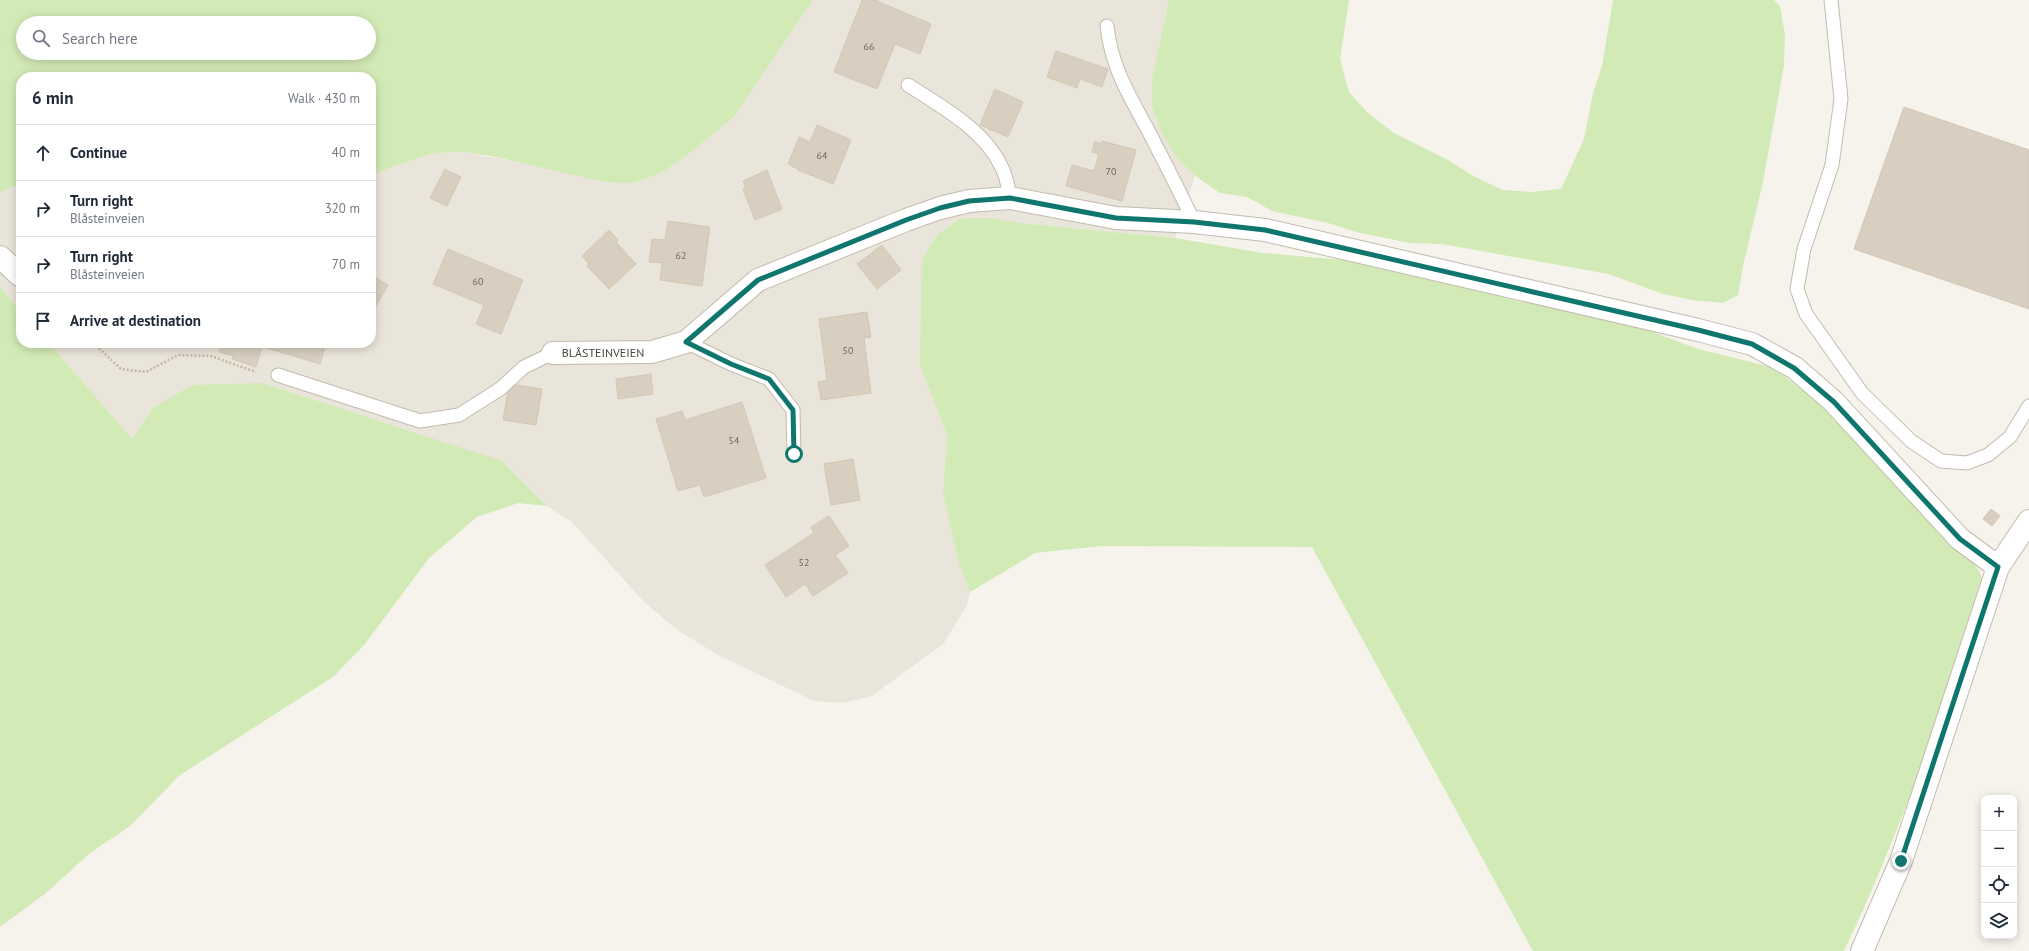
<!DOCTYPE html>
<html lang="en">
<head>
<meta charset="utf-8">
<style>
	:root { --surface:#fff; --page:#f6f6f7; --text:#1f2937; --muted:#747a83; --line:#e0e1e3 }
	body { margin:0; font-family:"PT Sans",sans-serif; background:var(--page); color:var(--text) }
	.controls { position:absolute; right:12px; bottom:12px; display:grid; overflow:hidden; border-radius:8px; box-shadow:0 2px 10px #0003 }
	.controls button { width:36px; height:36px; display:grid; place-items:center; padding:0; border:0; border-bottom:1px solid var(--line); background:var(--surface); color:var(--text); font:20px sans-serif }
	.stop { position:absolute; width:12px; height:12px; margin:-9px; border:3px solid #0f766e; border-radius:50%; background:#fff }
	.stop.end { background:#0f766e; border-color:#fff; box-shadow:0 1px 4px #0008 }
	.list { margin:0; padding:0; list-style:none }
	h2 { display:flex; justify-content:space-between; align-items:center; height:52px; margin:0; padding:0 16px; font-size:17px }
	h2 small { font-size:13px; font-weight:400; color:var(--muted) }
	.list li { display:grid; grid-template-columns:26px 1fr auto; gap:12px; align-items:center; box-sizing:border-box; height:56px; padding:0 16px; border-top:1px solid var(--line) }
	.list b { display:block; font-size:15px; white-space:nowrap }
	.list p { margin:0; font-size:13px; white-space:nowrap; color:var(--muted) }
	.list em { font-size:13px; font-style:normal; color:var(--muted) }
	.icon { flex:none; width:22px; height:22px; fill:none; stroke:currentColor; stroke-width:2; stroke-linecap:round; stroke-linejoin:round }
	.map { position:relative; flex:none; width:2029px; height:951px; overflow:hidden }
	.search { position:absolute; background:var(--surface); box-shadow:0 2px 10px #0003; left:16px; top:16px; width:360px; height:44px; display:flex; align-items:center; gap:10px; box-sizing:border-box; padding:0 14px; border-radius:22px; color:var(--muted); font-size:15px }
	.panel { position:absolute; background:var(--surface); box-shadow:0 2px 10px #0003; left:16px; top:72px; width:360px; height:276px; border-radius:16px }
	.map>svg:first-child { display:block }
	.residential { fill:#eae5da }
	.green { fill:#d2eab5; fill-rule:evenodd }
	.building { fill:#d8cfc1; stroke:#d3c7b4 }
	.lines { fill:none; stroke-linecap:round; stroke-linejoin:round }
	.service-casing { stroke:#c2bbae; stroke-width:15 }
	.minor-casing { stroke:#c2bbae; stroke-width:24 }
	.path { stroke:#c4b79f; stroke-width:2.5; stroke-dasharray:2 2; stroke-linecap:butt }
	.service { stroke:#fff; stroke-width:13 }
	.minor { stroke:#fff; stroke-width:22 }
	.route { stroke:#0f766e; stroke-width:5 }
	.labels { text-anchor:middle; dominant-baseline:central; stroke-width:3; stroke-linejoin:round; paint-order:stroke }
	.number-label { font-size:10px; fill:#6e675b }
	.street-label { font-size:12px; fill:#4b4439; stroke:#fff }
</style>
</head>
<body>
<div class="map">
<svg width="2029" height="951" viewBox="0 0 2029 951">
	<rect width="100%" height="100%" fill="#f6f3ec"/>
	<g class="residential">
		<path d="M813,0h356l-17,80 24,77 19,19 -20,62 -155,-15 -29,-5 -71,147 27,70 -4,59 16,70 11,28 -3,13 -23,38 -72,53 -29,7 -29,-2 -96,-46 -39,-24 -34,-28 -73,-81 -25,-16 -45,-45 -350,-52 -20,30 -83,-96h322v-168l61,-22 31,-1 171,31 27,-10 24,-16 49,-40z"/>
		<path d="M21,184v127l-21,-24v-95z"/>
	</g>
	<g class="green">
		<path d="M0,0h813l-79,117 -49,40 -24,16 -27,10 -29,-1 -114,-26 -28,-4 -31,1 -61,22v-98h-350v107l-21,8zM23,23h346v30h-346z"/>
		<path d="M1169,0h180l-9,59 9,33 20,22 25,19 54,27 25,16 30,14 29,2 29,-3 23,-50 9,-46 9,-27 11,-66h161l6,6 5,29 -1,30 -21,117 -20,84 -5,29 -15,8 -31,-3 -29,-6 -55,-20 -166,-30 -32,-1 -54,-11 -28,-9 -56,-12 -25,-14 -27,-4 -25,-17 -19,-19 -14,-24 -10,-26v-28z"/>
		<path d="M961,218h30l29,5 155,15 88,15 80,7 74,14 104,28 60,8 45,12 72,27 73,18 36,26 142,131 31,49 6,17c-45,121 -86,244 -142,361h-311l-221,-404 -210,-1 -67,7 -65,39 -11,-28 -16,-70 4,-59 -27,-70 2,-105 16,-26z"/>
		<path d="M0,287l21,24v32h28l83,96 20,-30 40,-24 70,-2 240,78 45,45 -29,-3 -41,14 -48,41 -64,86 -32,33 -153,98 -51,52 -39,26 -44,40 -46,34z"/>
	</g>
	<g class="building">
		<path d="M862,0h13l56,24 -11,30 -25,-10 -18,45 -43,-17z"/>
		<path d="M1056,51l52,18 -6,18 -22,-8 -3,9 -30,-11z"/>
		<path d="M995,89l28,13 -15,35 -28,-12z"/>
		<path d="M1904,107l125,43v159l-175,-60z"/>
		<path d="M817,125l34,15 -18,44 -35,-14v-1l-10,-5 11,-27 11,5z"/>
		<path d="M1095,141l6,3 1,-3 34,9 -14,51 -56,-15 6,-21 22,6 5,-17 -7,-2z"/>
		<path d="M445,169l16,8 -14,29 -17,-8z"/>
		<path d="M767,170l15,39 -27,11 -12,-31 3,-1 -3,-7z"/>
		<path d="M668,221l42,6 -8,59 -42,-6 2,-17 -13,-1 3,-23 13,1z"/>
		<path d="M609,230l9,10 -2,2 20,22 -27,25 -22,-23 2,-2 -7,-8z"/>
		<path d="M882,245l19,25 -24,19 -20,-25z"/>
		<path d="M448,249l75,31 -22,54 -25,-10 8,-19 -51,-21z"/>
		<path d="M371,275l17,10 -16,28 -1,-1z"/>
		<path d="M867,312l4,25 -7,1 7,55 -50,7 -3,-18 9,-2 -8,-61z"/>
		<path d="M222,343h41l-7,24 -24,-8 1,-3 -14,-4z"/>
		<path d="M265,343h61l-6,21 -56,-17z"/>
		<path d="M651,374l2,20 -35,5 -2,-20z"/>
		<path d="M509,384l33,5 -6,36 -33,-5z"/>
		<path d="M742,402l24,76 -62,19 -4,-12 -22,6 -22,-72 26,-8 3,9z"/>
		<path d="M853,459l7,41 -29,5 -7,-41z"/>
		<path d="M1991,509l9,7 -8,10 -9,-7z"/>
		<path d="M829,516l20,30 -14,9 13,18 -35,23 -8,-12 -19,13 -21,-32 49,-32 -3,-6z"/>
	</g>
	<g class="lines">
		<defs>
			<g id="service">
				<path d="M1831,0l10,99 -9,66 -28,84 -7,40 9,25 56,79 49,48 30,20 26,2 21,-8 22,-18 19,-31"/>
				<path d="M1107,26c5,44 23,70 43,108 15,29 30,58 44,88"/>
				<path d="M908,85c34,22 77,45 94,83 5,9 6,20 8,30"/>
				<path d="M686,342l45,22 38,15 24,31 1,45"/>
				<path d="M278,375l142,46 39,-6 41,-26 24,-22 29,-14"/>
			</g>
			<g id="minor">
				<path d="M0,257l21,19"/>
				<path d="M553,353l99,-1 34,-10 72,-62 148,-60 34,-12 29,-7 41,-3 106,20 78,4 71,8 433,100 54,14 43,24 39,34 126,137 38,28"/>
				<path d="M1862,951l39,-90 97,-294 31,-46"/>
			</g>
		</defs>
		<use href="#service" class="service-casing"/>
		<use href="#minor" class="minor-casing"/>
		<path class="path" d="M93,343l28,26 25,3 32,-17 33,1 45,16"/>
		<use href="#service" class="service"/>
		<use href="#minor" class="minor"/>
	</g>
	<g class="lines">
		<path class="route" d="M794,454l-1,-44 -24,-31 -38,-15 -45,-22 72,-62 148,-60 34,-12 29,-7 41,-3 106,20 78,4 71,8 433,100 54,14 42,24 40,34 126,137 38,28 -97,294"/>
	</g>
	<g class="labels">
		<g class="number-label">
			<text x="869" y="46">66</text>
			<text x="822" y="155">64</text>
			<text x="1111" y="171">70</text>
			<text x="681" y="255">62</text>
			<text x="478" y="281">60</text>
			<text x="848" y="350">50</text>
			<text x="734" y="440">54</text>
			<text x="804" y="562">52</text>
		</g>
		<g class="street-label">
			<text x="603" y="352">BLÅSTEINVEIEN</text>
		</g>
	</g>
</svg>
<div class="controls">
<button>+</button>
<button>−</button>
<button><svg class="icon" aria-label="locate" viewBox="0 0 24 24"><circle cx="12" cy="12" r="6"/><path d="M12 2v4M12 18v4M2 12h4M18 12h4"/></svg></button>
<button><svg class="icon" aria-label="layers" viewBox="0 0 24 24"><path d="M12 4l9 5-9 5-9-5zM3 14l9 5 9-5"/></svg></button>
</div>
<div class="stop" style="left:794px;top:454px"></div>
<div class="stop end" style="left:1901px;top:861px"></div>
<div class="search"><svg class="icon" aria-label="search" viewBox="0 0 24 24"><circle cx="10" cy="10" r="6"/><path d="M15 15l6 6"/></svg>Search here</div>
<section class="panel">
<h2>6 min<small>Walk · 430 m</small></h2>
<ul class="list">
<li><svg class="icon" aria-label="ahead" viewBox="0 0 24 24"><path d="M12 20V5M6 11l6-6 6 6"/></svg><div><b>Continue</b></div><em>40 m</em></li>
<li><svg class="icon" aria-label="right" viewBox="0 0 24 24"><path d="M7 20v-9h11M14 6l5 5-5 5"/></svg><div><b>Turn right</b><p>Blåsteinveien</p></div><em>320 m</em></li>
<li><svg class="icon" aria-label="right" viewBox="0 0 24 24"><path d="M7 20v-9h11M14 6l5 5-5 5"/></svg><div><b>Turn right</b><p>Blåsteinveien</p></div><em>70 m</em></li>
<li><svg class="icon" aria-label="arrive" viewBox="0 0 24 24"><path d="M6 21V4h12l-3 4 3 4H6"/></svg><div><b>Arrive at destination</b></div></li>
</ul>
</section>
</div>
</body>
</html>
